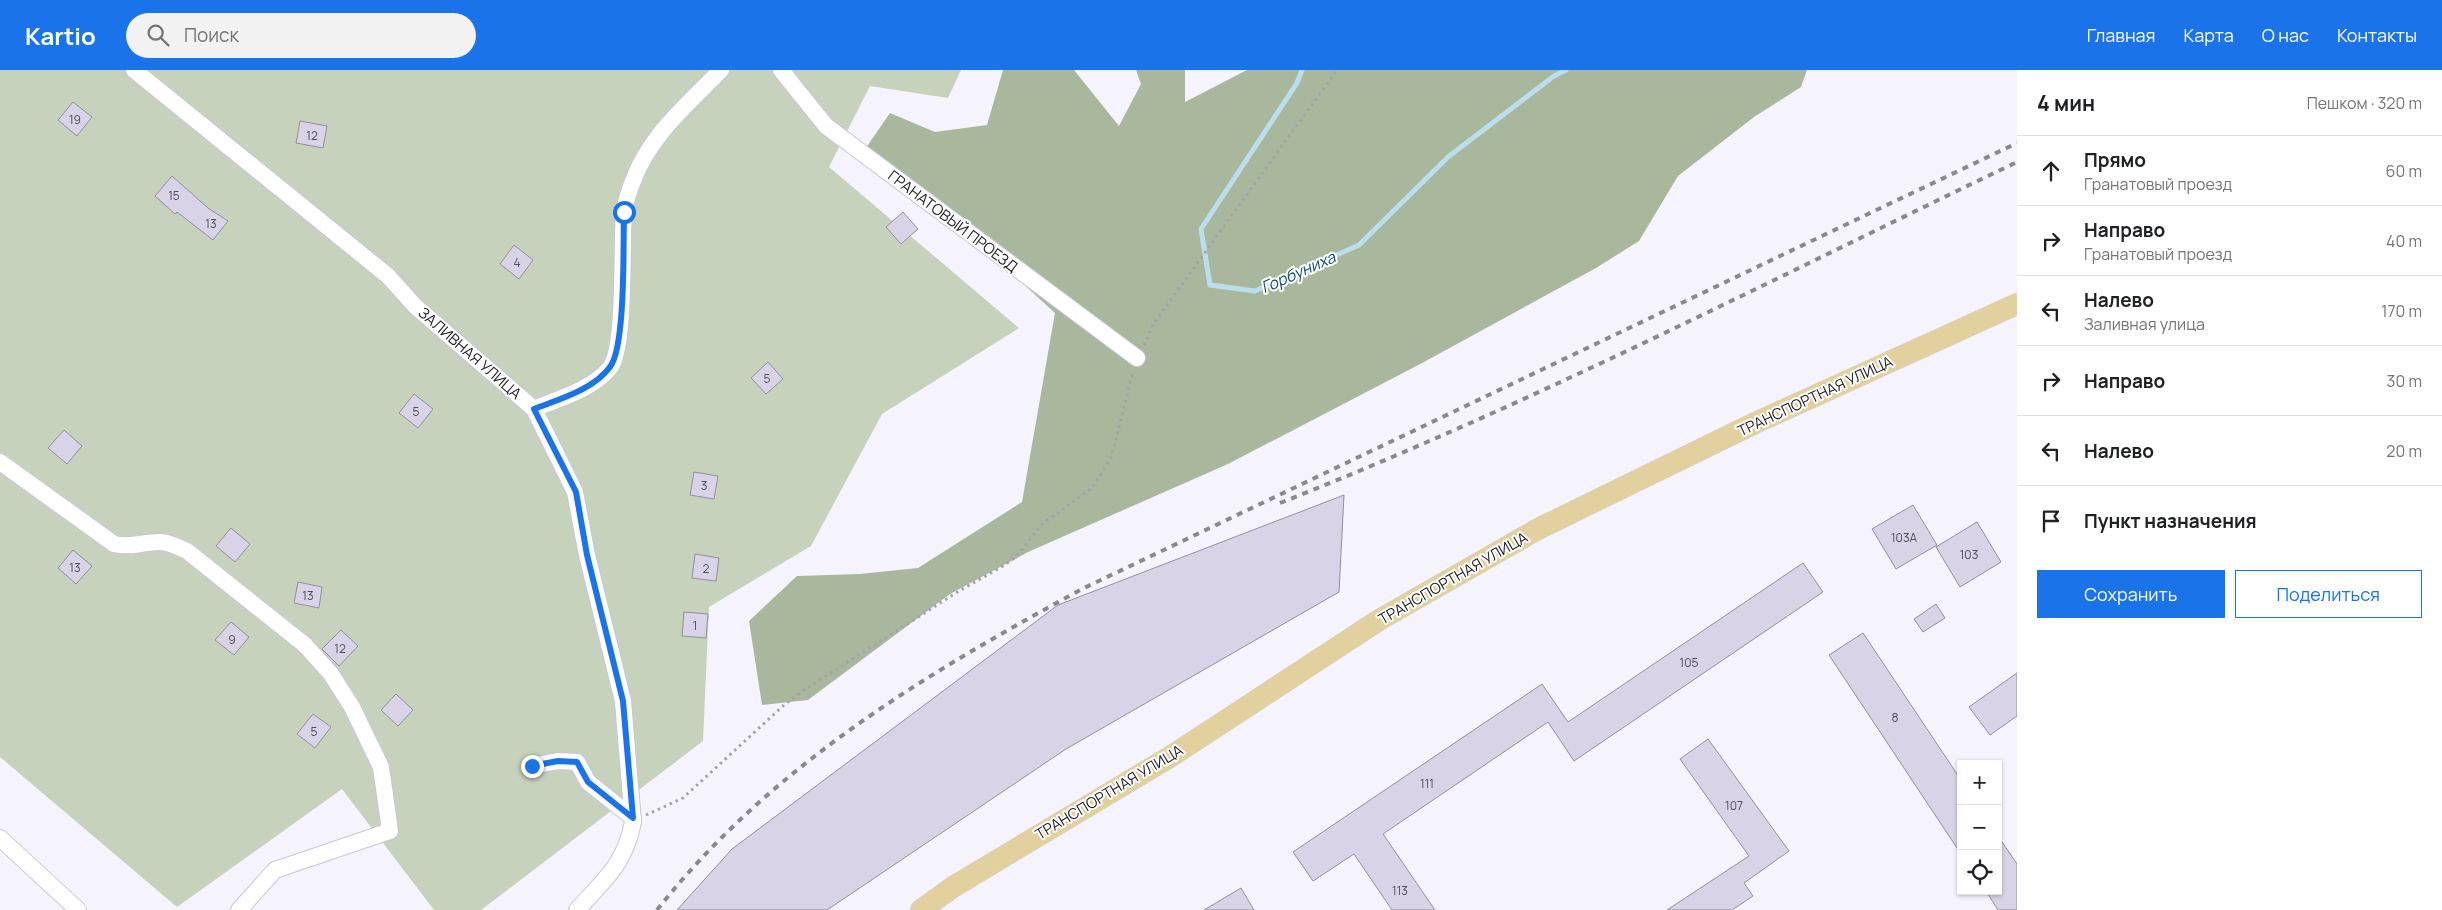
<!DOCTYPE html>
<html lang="ru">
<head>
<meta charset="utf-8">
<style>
	:root { --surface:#fff; --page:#f2f2f2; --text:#202124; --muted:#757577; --line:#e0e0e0; --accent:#1a73e8 }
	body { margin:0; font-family:Manrope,sans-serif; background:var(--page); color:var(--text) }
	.controls { position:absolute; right:15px; bottom:15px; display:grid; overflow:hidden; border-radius:0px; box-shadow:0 1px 4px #0004 }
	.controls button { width:45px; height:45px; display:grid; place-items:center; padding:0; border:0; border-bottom:1px solid var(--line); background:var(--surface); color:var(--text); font:25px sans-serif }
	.stop { position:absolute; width:15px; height:15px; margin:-11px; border:4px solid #1a73e8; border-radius:50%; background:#fff }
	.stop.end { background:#1a73e8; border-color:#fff; box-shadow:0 1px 5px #0008 }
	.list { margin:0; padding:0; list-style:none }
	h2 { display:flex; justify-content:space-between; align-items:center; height:65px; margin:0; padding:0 20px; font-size:21px }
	h2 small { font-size:16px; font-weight:400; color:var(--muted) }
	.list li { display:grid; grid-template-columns:32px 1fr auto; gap:15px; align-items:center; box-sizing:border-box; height:70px; padding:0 20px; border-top:1px solid var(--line) }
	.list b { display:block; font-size:19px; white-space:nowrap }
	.list p { margin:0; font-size:16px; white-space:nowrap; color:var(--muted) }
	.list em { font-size:16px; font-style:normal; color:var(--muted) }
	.actions { display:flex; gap:10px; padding:15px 20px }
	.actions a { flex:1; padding:11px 0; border:1px solid var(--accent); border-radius:0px; text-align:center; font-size:18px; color:var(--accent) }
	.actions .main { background:var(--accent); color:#fff }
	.icon { flex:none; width:28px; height:28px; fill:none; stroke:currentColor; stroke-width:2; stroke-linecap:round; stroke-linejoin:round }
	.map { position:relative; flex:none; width:2017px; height:840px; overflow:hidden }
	header { display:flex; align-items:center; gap:30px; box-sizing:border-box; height:70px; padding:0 25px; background:var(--accent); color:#fff }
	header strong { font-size:24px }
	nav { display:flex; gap:28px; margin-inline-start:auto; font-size:18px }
	.search { width:350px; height:45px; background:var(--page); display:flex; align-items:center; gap:12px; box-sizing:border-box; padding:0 18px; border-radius:28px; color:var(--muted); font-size:19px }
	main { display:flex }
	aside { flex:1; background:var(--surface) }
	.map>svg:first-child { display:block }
	.green { fill:#c7d2bd }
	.forest { fill:#a9b89c }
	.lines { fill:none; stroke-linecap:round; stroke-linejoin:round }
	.stream { stroke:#bbdeef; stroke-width:5 }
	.building { fill:#d8d3e6; stroke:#928e9f }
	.minor-casing { stroke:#cac5d8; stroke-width:18 }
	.major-casing { stroke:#d3d3d4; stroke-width:22 }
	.path { stroke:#a4a3ac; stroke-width:3; stroke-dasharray:2.5 4; stroke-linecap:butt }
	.minor { stroke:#fff; stroke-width:16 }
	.major { stroke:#e2d09e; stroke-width:21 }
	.rail { stroke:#898890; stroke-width:4; stroke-dasharray:6 6; stroke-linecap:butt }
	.route { stroke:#1a73e8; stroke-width:6 }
	.labels { text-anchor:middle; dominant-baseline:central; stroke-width:4; stroke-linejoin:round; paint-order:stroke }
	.number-label { font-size:12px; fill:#504e57 }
	.street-label { font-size:15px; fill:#222127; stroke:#fff }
	.water-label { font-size:16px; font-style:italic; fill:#0d4f68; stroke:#fff }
</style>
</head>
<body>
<header>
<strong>Kartio</strong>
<div class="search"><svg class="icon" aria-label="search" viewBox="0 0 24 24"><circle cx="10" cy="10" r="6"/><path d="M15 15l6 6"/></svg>Поиск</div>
<nav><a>Главная</a><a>Карта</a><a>О нас</a><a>Контакты</a></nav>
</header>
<main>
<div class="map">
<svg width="2017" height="840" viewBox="0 0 2017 840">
	<rect width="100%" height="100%" fill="#f5f3fe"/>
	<path class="green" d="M0,0h961l-13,28 -78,-12 -41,81 190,161 -137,86 -71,132 -102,61 -6,134 -222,169h-47l-92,-121 -165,118 -177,-150z"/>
	<path class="forest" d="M1003,0h71l45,56 22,-42 -5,-14h49v32l62,-32h560l-6,17 -47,30 -76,59 -39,65 -43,27 -172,94 -196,102 -200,88 -78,42 -142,106 -46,5 -13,-84 48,-45 63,-2 58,-6 104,-66 33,-189 -61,-56 -131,-105 27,-39 45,19 52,-7z"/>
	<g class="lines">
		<path class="stream" d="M1302,0l-5,13 -96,146 9,56 45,6 104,-46 89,-88 106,-81 12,-6"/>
	</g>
	<g class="building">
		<path d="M73,32l19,15 -15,19 -19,-16z"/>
		<path d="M300,51l27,5 -4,22 -27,-5z"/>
		<path d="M172,106l36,32 20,13 -15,19 -36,-28 -2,2 -20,-18z"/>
		<path d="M903,142l15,17 -17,15 -15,-17z"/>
		<path d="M514,175l19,15 -14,19 -19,-15z"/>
		<path d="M768,292l15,17 -17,15 -15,-16z"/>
		<path d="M414,324l19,15 -15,19 -19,-15z"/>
		<path d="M64,360l18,16 -15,18 -19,-16z"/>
		<path d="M694,402l24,4 -4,23 -24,-4z"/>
		<path d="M1344,425l-5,97 -273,157 -239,161h-150l55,-61 326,-244z"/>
		<path d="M1913,435l24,40 -41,24 -24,-40z"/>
		<path d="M1977,452l24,40 -41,25 -24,-40z"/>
		<path d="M231,458l19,16 -15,18 -19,-16z"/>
		<path d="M73,480l19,16 -16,18 -18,-16z"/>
		<path d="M695,484l24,4 -3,23 -24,-3z"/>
		<path d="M1803,493l20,29 -249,169 -26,-39 -165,112 52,76h-43l-38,-56 -41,27 -20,-29 249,-168 26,38z"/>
		<path d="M298,512l24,5 -3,21 -25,-5z"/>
		<path d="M1936,534l9,14 -22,14 -9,-13z"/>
		<path d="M684,542l24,2 -2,24 -24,-2z"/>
		<path d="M231,552l18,15 -15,18 -19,-15z"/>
		<path d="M341,560l17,16 -19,20 -17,-17z"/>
		<path d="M1863,563l98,147v74l-132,-199z"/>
		<path d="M2017,603v43l-27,19 -21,-28z"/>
		<path d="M396,624l17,16 -15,16 -17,-16z"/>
		<path d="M313,644l18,13 -16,21 -18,-14z"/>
		<path d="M1708,669l81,112 -45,32 9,13 -21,14h-65l82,-54 -69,-97z"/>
		<path d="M1998,766l19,28v46h-19l-12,-19h12z"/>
		<path d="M1241,818l13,22h-50z"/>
	</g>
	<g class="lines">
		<defs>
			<g id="minor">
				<path d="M134,0l254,206 27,30 119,103 41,83 12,63 36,146 10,121c-8,42 -28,57 -56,88"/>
				<path d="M781,0l45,56 311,232"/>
				<path d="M534,339c26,-11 57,-19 76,-41 16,-21 11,-123 14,-154 1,-10 5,-23 9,-33 17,-46 54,-76 88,-111"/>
				<path d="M0,392l114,82c17,4 29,-2 46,-2 9,0 18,5 27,9l118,94 26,29 21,33 29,60 9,64 -115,39 -36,40"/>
				<path d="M532,696l26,-5 19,1 11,20 45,36"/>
				<path d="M0,768l78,72"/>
			</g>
			<path id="major" d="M921,840l32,-23 220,-132 206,-135 159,-91 217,-106 262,-119"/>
		</defs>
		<use href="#minor" class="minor-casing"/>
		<use href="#major" class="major-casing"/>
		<g class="path">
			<path d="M1144,275l10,-22 183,-253"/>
			<path d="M646,745l37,-17 101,-93 20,-15 155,-99 44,-25 14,-10 24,-31 52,-38 18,-29 22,-86"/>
		</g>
		<use href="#minor" class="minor"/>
		<use href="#major" class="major"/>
		<g class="rail">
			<path d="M1280,433c252,-99 493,-224 737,-341"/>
			<path d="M657,840c114,-144 268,-236 427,-322l933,-445"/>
		</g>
	</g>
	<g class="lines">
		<path class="route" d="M532,696l26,-5 19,1 11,20 45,36 -10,-117 -36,-146 -11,-63 -42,-83c25,-10 59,-19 76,-42 16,-21 13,-125 14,-155"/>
	</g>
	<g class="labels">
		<g class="number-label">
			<text x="75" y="49">19</text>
			<text x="312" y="65">12</text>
			<text x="174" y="125">15</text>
			<text x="211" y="153">13</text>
			<text x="517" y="192">4</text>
			<text x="767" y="308">5</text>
			<text x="416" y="341">5</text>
			<text x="704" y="415">3</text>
			<text x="1904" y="467">103А</text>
			<text x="1969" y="484">103</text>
			<text x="75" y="497">13</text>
			<text x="706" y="498">2</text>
			<text x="308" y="525">13</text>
			<text x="695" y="555">1</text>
			<text x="232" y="569">9</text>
			<text x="340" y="578">12</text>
			<text x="1689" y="592">105</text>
			<text x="1895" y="647">8</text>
			<text x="314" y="661">5</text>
			<text x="1427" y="713">111</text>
			<text x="1734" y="735">107</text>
			<text x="1400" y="820">113</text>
		</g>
		<g class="street-label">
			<text transform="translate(953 151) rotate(37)">ГРАНАТОВЫЙ ПРОЕЗД</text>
			<text transform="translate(470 283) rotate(41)">ЗАЛИВНАЯ УЛИЦА</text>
			<text transform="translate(1815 326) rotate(-25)">ТРАНСПОРТНАЯ УЛИЦА</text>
			<text transform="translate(1453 508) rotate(-30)">ТРАНСПОРТНАЯ УЛИЦА</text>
			<text transform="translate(1109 722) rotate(-31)">ТРАНСПОРТНАЯ УЛИЦА</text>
		</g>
		<g class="water-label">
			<text transform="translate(1298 202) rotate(-24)">Горбуниха</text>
		</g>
	</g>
</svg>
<div class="controls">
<button>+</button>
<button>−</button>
<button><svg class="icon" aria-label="locate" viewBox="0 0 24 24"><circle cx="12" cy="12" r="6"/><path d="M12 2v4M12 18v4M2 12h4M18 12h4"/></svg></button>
</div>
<div class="stop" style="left:624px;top:142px"></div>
<div class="stop end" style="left:532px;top:696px"></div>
</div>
<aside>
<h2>4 мин<small>Пешком · 320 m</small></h2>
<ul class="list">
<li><svg class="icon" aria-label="ahead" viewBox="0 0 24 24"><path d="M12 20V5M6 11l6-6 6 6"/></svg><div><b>Прямо</b><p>Гранатовый проезд</p></div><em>60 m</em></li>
<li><svg class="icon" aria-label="right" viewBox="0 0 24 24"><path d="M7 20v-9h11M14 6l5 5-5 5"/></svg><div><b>Направо</b><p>Гранатовый проезд</p></div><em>40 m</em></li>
<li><svg class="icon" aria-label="left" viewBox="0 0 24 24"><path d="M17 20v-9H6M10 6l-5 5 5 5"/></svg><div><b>Налево</b><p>Заливная улица</p></div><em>170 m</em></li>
<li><svg class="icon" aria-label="right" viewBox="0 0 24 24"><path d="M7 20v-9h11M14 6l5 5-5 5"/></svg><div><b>Направо</b></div><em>30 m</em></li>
<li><svg class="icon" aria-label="left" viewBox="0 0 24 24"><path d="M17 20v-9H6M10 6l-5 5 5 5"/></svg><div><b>Налево</b></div><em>20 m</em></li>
<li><svg class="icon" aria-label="arrive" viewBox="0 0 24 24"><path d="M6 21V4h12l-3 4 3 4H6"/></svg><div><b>Пункт назначения</b></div></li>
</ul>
<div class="actions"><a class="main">Сохранить</a><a>Поделиться</a></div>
</aside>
</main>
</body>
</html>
